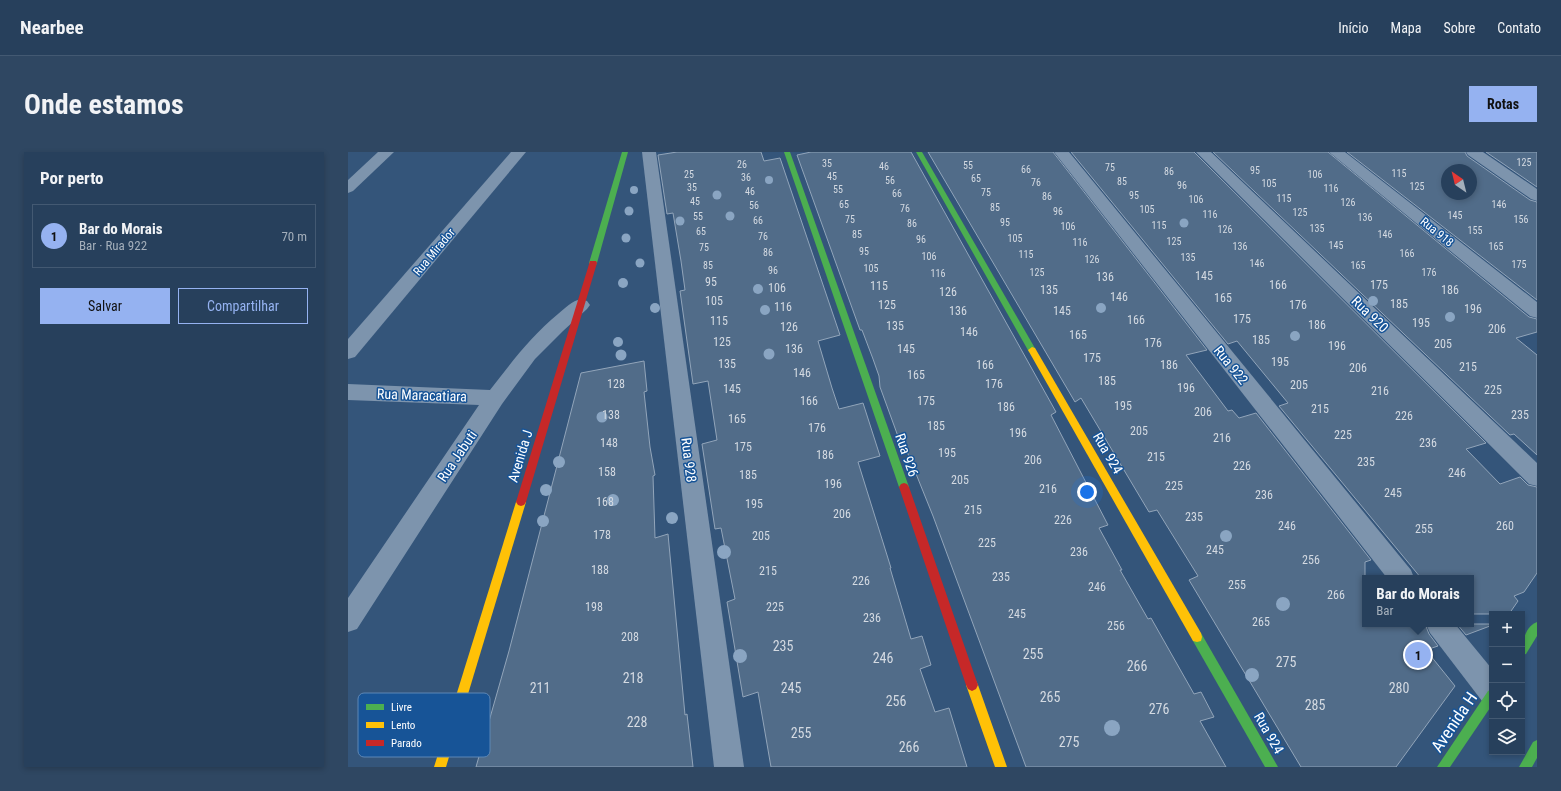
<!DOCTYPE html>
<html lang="pt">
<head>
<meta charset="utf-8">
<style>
	:root { --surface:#27405c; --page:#2f4762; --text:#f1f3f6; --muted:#a4afbb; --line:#435972; --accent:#95b2f1 }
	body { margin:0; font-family:"Roboto Condensed",sans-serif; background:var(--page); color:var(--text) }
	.controls { position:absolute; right:12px; bottom:12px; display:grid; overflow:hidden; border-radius:0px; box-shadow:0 2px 6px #0003 }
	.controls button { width:36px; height:36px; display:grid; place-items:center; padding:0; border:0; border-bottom:1px solid var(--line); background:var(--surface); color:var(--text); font:20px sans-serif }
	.compass { position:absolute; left:1093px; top:12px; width:36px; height:36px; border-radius:50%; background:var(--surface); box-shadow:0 2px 6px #0003; rotate:325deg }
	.you { position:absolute; left:739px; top:340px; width:14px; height:14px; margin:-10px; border:3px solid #fff; border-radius:50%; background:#1a73e8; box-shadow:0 0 0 6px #1a73e833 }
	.badge { display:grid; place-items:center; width:26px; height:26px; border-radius:50%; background:var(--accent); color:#111; font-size:13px; font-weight:700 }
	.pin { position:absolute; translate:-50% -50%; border:2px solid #fff; box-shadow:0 1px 4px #0006 }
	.popup { position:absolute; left:1014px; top:423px; width:112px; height:52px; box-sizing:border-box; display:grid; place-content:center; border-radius:0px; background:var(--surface); filter:drop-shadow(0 1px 3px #0005); font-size:13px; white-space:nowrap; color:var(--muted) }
	.popup b { font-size:15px; color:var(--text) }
	.popup::after { content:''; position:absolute; left:50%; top:100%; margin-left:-8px; border:8px solid transparent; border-top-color:var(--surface) }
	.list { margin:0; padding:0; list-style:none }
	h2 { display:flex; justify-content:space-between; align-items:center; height:52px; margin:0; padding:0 16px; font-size:17px }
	h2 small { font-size:13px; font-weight:400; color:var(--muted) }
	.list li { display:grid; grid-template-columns:26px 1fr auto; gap:12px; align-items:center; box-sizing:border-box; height:64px; margin:0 8px 8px; padding:0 8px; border:1px solid var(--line); border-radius:0px }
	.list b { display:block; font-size:15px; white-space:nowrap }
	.list p { margin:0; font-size:13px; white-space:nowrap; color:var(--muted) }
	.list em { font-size:13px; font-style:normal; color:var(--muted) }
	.actions { display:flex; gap:8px; padding:12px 16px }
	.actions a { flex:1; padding:9px 0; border:1px solid var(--accent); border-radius:0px; text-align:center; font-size:14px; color:var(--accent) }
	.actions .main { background:var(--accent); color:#111 }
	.icon { flex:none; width:22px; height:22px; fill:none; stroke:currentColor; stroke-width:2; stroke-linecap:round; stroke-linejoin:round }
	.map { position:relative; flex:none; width:1189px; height:615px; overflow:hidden; border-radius:0px }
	header { display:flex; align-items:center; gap:24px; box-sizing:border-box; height:56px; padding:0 20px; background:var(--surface); border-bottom:1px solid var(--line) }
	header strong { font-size:19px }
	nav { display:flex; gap:22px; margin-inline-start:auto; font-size:14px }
	.intro { display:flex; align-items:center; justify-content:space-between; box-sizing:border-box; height:96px; padding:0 24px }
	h1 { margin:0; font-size:28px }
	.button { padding:10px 18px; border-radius:0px; background:var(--accent); color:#111; font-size:14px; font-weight:700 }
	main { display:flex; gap:24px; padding:0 24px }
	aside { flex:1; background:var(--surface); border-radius:0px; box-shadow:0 2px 6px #0003 }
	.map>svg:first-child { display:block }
	.building { fill:#516c89; stroke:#92a5ba; fill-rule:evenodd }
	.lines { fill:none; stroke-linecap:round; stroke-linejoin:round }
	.street { fill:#7d94ad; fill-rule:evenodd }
	.fast { fill:#4caf50; fill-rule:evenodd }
	.slow { fill:#ffc107; fill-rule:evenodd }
	.jam { fill:#c62828; fill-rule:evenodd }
	.tree { fill:#8aa5c2 }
	.labels { text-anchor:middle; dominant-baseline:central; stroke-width:3; stroke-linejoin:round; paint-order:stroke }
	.far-number-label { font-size:10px; fill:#d4dae2 }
	.far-street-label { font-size:12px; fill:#fff; stroke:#175497 }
	.number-label { font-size:12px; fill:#d4dae2 }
	.street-label { font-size:14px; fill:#fff; stroke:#175497 }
	.near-number-label { font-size:14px; fill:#d4dae2 }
	.near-street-label { font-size:17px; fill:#fff; stroke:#175497 }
	.key { fill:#175497; stroke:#5d87b6; stroke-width:1 }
	.key-label { font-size:11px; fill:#fff }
</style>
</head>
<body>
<header>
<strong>Nearbee</strong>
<nav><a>Início</a><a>Mapa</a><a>Sobre</a><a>Contato</a></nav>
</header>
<div class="intro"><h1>Onde estamos</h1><a class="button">Rotas</a></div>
<main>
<aside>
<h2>Por perto<small></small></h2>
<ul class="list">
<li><span class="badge">1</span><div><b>Bar do Morais</b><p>Bar · Rua 922</p></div><em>70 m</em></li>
</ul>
<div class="actions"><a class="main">Salvar</a><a>Compartilhar</a></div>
</aside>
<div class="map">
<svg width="1189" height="615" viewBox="0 0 1189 615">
	<rect width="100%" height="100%" fill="#34557a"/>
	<g class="building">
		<path d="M329,0h84l3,9 16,-3 60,177 -22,6 14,47 7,21 24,-6 17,53 -22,6 33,106h-1l21,71 11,-3 9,29 -11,4 15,43 14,-4 18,59h-196l-13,-75 -15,5 -16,-95 8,-3 -14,-71 -6,1 -13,-85 15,-4 -9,-59 -15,3 -13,-93 5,-1 -4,-29 -8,-48 -6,1 -9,-59z"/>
		<path d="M463,0h100l145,260 -5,3 57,110 -9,3 23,42h-2l28,49 3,-1 43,76 7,-2 13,25 -14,4 26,46h-200l-93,-251 -27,-67 -3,1 -23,-63 -1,-11 -6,-17 -11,-29h-2l-63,-175z"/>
		<path d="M580,0h125l154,198 -21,5 42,56 4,-1 7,8 17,-5 115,147 -6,2v62h60l4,10 9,12 -12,4 29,36 -59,81h-95l-112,-187 9,-4 -41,-66 -8,2 -68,-114 -6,4z"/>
		<path d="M723,0h123l292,291 -20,6 34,35 20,-7 8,8 9,2v86l-13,19 -10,4 4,5 -9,13h-38v-36h-50l-142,-172 9,-3 -51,-62 -9,3z"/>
		<path d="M865,0h115l201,165 8,2v13l-21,6 21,17v100l-23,-21 -4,1z"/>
		<path d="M999,0h118l2,4 63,44 7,2v98zM1099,18h24v24h-24z"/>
		<path d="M1138,0h51v35z"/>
		<path d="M296,209l3,30 -3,1 6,55 5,28 -2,1 2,62 13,-4 17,181 2,-1 6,53h-217l33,-116 72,-278z"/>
		<path d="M1109,472h32l1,2 -24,9z"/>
	</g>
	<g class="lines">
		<g class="street">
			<path d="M30,0h16l-41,39 -5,2v-13z"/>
			<path d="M163,0h15l-171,205 -7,2v-20z"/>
			<path d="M294,0h14l88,615h-30z"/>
			<path d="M706,0h15l342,418 3,8h-27z"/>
			<path d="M848,0h15l326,311v23l-8,-2z"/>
			<path d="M981,0h16l192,150v16l-7,-2z"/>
			<path d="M1118,0h17l54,37v12l-6,-2 -63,-44z"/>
			<path d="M233,147l6,2 3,4 -3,4 -24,22 -28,28 -33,45 -145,225 -9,3v-34l131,-193 -131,-5v-16l142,6c21,-27 41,-54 68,-76 7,-6 14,-13 23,-15z"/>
			<path d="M1078,472h29l37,45v36l-10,-4 -52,-68z"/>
		</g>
		<g class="fast">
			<path d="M274,0h6l-31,111 -1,2h-6l-1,-2z"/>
			<path d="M436,0h6l119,335 -2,3 -3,1 -3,-1 -2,-3z"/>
			<path d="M568,0h6l114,198 -1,2h-6z"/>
			<path d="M1189,470v14l-11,18 -4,1c0,-11 2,-28 15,-33z"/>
			<path d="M849,480l4,1 77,134h-13l-72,-126 -1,-4 1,-4z"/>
			<path d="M1144,537v16l-42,62h-13l51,-76z"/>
			<path d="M1189,588v18l-5,9h-13l14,-25z"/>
		</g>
		<g class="slow">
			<path d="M684,195l3,1 166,285 1,4 -1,4 -4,1 -4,-1 -165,-291z"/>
			<path d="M173,346l3,1 2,3 -80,265h-12l82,-265 2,-3z"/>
			<path d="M624,527l4,2 2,4 29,82h-12l-29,-82 2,-4z"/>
		</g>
		<g class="jam">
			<path d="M242,109h6l1,2 -71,239 -2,3 -3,1 -3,-1 -2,-3z"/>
			<path d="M556,331l3,1 2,3 69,198 -2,4 -4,2 -4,-2 -2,-4 -67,-198 2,-3z"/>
		</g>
	</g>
	<g class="tree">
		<circle cx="421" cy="28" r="4"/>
		<circle cx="286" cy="38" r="4"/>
		<circle cx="369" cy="43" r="4.5"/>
		<circle cx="281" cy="59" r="4.5"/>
		<circle cx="382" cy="64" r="4.5"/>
		<circle cx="332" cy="69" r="4.5"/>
		<circle cx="836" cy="71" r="4.5"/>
		<circle cx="278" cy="86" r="4.5"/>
		<circle cx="292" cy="111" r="4.5"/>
		<circle cx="275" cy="131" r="5"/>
		<circle cx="410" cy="137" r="5"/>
		<circle cx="1025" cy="149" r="5"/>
		<circle cx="307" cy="156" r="5"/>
		<circle cx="753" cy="156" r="5"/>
		<circle cx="417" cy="158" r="5"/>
		<circle cx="1102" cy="165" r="5"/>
		<circle cx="947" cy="184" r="5"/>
		<circle cx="270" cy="190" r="5"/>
		<circle cx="421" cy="202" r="5.5"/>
		<circle cx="273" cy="203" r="5.5"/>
		<circle cx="254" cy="265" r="5.5"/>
		<circle cx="211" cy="310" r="6"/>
		<circle cx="198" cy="338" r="6"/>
		<circle cx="265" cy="348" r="6"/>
		<circle cx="324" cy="366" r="6"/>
		<circle cx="195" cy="369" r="6"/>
		<circle cx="878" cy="384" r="6"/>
		<circle cx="376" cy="400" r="7"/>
		<circle cx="935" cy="452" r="7"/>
		<circle cx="392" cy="504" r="7"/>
		<circle cx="904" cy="523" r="7"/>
		<circle cx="764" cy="576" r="8"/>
	</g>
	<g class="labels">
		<g class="far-number-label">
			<text x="1176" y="10">125</text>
			<text x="479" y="11">35</text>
			<text x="394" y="12">26</text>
			<text x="620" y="13">55</text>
			<text x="536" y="14">46</text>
			<text x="762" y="15">75</text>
			<text x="678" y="17">66</text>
			<text x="907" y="18">95</text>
			<text x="821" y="19">86</text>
			<text x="1051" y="21">115</text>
			<text x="341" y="22">25</text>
			<text x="967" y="22">106</text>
			<text x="484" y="24">45</text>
			<text x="398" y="25">36</text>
			<text x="628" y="26">65</text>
			<text x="542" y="28">56</text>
			<text x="774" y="29">85</text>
			<text x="688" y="30">76</text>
			<text x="921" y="31">105</text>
			<text x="834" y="33">96</text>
			<text x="1069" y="34">125</text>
			<text x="344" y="35">35</text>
			<text x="983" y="36">116</text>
			<text x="490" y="37">55</text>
			<text x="402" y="39">46</text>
			<text x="638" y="40">75</text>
			<text x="549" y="41">66</text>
			<text x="786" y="43">95</text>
			<text x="699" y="44">86</text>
			<text x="936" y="46">115</text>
			<text x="848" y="47">106</text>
			<text x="347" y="49">45</text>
			<text x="1000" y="50">126</text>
			<text x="496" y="52">65</text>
			<text x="1151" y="52">146</text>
			<text x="406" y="53">56</text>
			<text x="647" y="55">85</text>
			<text x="557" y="56">76</text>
			<text x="799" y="57">105</text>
			<text x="710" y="59">96</text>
			<text x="952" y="60">125</text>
			<text x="862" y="62">116</text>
			<text x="1107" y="63">145</text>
			<text x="350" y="64">55</text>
			<text x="1017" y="65">136</text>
			<text x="502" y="67">75</text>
			<text x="1173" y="67">156</text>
			<text x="410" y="68">66</text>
			<text x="657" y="70">95</text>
			<text x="564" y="71">86</text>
			<text x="811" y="73">115</text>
			<text x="720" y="74">106</text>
			<text x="969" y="76">135</text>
			<text x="877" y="77">126</text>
			<text x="1127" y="78">155</text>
			<text x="353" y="79">65</text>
			<text x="509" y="82">85</text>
			<text x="1037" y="82">146</text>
			<text x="415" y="84">76</text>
			<text x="667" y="86">105</text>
			<text x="573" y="87">96</text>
			<text x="826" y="89">125</text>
			<text x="732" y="90">116</text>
			<text x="988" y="93">145</text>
			<text x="892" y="94">136</text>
			<text x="1148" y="94">165</text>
			<text x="356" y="95">75</text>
			<text x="516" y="99">95</text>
			<text x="420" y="100">86</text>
			<text x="1059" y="101">166</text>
			<text x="678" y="102">115</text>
			<text x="581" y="104">106</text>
			<text x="840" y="105">135</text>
			<text x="744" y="107">126</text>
			<text x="909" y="111">146</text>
			<text x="1171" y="112">175</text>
			<text x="360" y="113">85</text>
			<text x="1010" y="113">165</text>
			<text x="523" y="116">105</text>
			<text x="425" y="118">96</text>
			<text x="689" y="120">125</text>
			<text x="1081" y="120">176</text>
			<text x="590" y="121">116</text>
		</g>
		<g class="far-street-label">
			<text transform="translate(1089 80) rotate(39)">Rua 918</text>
			<text transform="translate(86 100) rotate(-50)">Rua Mirador</text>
		</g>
		<g class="number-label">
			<text x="856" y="124">145</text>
			<text x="757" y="125">136</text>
			<text x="363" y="130">95</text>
			<text x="930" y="133">166</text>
			<text x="1031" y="133">175</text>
			<text x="531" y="134">115</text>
			<text x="429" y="136">106</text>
			<text x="701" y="138">135</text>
			<text x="1102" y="138">186</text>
			<text x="600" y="140">126</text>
			<text x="771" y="145">146</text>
			<text x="875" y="146">165</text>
			<text x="366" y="149">105</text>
			<text x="1051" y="152">185</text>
			<text x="539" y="153">125</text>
			<text x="950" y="153">176</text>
			<text x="435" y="155">116</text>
			<text x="1125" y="157">196</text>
			<text x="610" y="159">136</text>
			<text x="714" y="159">145</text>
			<text x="894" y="167">175</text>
			<text x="788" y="168">166</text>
			<text x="371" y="169">115</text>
			<text x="1073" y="171">195</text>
			<text x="969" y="173">186</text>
			<text x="547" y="174">135</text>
			<text x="441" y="175">126</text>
			<text x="1149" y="177">206</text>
			<text x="621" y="180">146</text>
			<text x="730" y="183">165</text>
			<text x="913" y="188">185</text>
			<text x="374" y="190">125</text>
			<text x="805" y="191">176</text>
			<text x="1095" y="192">205</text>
			<text x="989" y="194">196</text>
			<text x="446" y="197">136</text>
			<text x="558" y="197">145</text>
			<text x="744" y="206">175</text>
			<text x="932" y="210">195</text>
			<text x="379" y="212">135</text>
			<text x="637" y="213">166</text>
			<text x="821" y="213">186</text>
			<text x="1120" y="215">215</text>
			<text x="1010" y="216">206</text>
			<text x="454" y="221">146</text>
			<text x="568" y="223">165</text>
			<text x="759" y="229">185</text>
			<text x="268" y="232">128</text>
			<text x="646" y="232">176</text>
			<text x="951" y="233">205</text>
			<text x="838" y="236">196</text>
			<text x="384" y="237">145</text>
			<text x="1145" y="238">225</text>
			<text x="1032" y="239">216</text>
			<text x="461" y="249">166</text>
			<text x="578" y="249">175</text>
			<text x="775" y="254">195</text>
			<text x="658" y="255">186</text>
			<text x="972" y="257">215</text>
			<text x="855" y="260">206</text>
			<text x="263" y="263">138</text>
			<text x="1172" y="263">235</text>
			<text x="1056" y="264">226</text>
			<text x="389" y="267">165</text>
			<text x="588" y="274">185</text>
			<text x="469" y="276">176</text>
			<text x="791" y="279">205</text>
			<text x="670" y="281">196</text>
			<text x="995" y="283">225</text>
			<text x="874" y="286">216</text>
			<text x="261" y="291">148</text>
			<text x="1080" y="291">236</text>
			<text x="395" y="295">175</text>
			<text x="599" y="301">195</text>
			<text x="477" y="303">186</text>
			<text x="808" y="305">215</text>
			<text x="685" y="308">206</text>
			<text x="1018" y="310">235</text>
			<text x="894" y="314">226</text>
			<text x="259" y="320">158</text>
			<text x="1109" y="321">246</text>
			<text x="400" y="323">185</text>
			<text x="612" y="328">205</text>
			<text x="485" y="332">196</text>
			<text x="826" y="334">225</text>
			<text x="700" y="337">216</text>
			<text x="1045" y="341">245</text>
			<text x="916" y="343">236</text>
			<text x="257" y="350">168</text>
			<text x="406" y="352">195</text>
			<text x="625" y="358">215</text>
			<text x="494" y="362">206</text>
			<text x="846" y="365">235</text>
			<text x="715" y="368">226</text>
			<text x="939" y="374">246</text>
			<text x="1157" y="374">260</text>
			<text x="1076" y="377">255</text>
			<text x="254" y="383">178</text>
			<text x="413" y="384">205</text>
			<text x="639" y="391">225</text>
			<text x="867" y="398">245</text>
			<text x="731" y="400">236</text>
			<text x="963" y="408">256</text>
			<text x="252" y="418">188</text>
			<text x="420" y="419">215</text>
			<text x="653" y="425">235</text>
			<text x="513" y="429">226</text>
			<text x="889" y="433">255</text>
			<text x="749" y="435">246</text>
			<text x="988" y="443">266</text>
			<text x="246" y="455">198</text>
			<text x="427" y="455">225</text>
			<text x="669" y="462">245</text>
			<text x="524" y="466">236</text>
			<text x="913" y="470">265</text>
			<text x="768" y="474">256</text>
			<text x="282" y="485">208</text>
		</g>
		<g class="street-label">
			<text transform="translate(1022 162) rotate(44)">Rua 920</text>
			<text transform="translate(883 213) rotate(51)">Rua 922</text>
			<text transform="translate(74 243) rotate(2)">Rua Maracatiara</text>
			<text transform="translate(760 301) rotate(60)">Rua 924</text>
			<text transform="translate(559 303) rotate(71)">Rua 926</text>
			<text transform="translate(109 304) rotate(-56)">Rua Jabuti</text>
			<text transform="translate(172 304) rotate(-73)">Avenida J</text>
			<text transform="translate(341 308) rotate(83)">Rua 928</text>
			<text transform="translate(921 581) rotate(60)">Rua 924</text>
		</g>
		<g class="near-number-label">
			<text x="435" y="494">235</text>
			<text x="685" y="502">255</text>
			<text x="535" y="506">246</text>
			<text x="938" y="510">275</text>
			<text x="789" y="514">266</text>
			<text x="285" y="526">218</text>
			<text x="192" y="536">211</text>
			<text x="443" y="536">245</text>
			<text x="1051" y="536">280</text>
			<text x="702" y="545">265</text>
			<text x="548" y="549">256</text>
			<text x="967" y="553">285</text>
			<text x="811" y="557">276</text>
			<text x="289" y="570">228</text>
			<text x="453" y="581">255</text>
			<text x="721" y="590">275</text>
			<text x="561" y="595">266</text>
		</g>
		<g class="near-street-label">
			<text transform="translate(1106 570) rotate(-56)">Avenida H</text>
		</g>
	</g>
	<rect x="10" y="541" width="132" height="64" rx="6" class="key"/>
	<rect x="18" y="552" width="18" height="6" fill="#4caf50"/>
	<rect x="18" y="570" width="18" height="6" fill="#ffc107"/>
	<rect x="18" y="588" width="18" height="6" fill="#c62828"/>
	<g class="key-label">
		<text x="43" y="559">Livre</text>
		<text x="43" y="577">Lento</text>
		<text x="43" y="595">Parado</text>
	</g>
</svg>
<div class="controls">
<button>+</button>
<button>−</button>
<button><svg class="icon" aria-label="locate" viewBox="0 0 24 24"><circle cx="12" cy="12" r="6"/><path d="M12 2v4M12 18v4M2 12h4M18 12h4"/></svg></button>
<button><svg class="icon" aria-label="layers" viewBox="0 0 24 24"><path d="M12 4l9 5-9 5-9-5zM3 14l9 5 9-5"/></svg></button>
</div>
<svg class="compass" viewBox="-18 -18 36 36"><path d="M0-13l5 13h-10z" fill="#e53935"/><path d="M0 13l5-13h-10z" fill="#a4afbb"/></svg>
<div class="you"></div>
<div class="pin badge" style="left:1070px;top:503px">1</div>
<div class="popup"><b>Bar do Morais</b>Bar</div>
</div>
</main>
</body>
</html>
